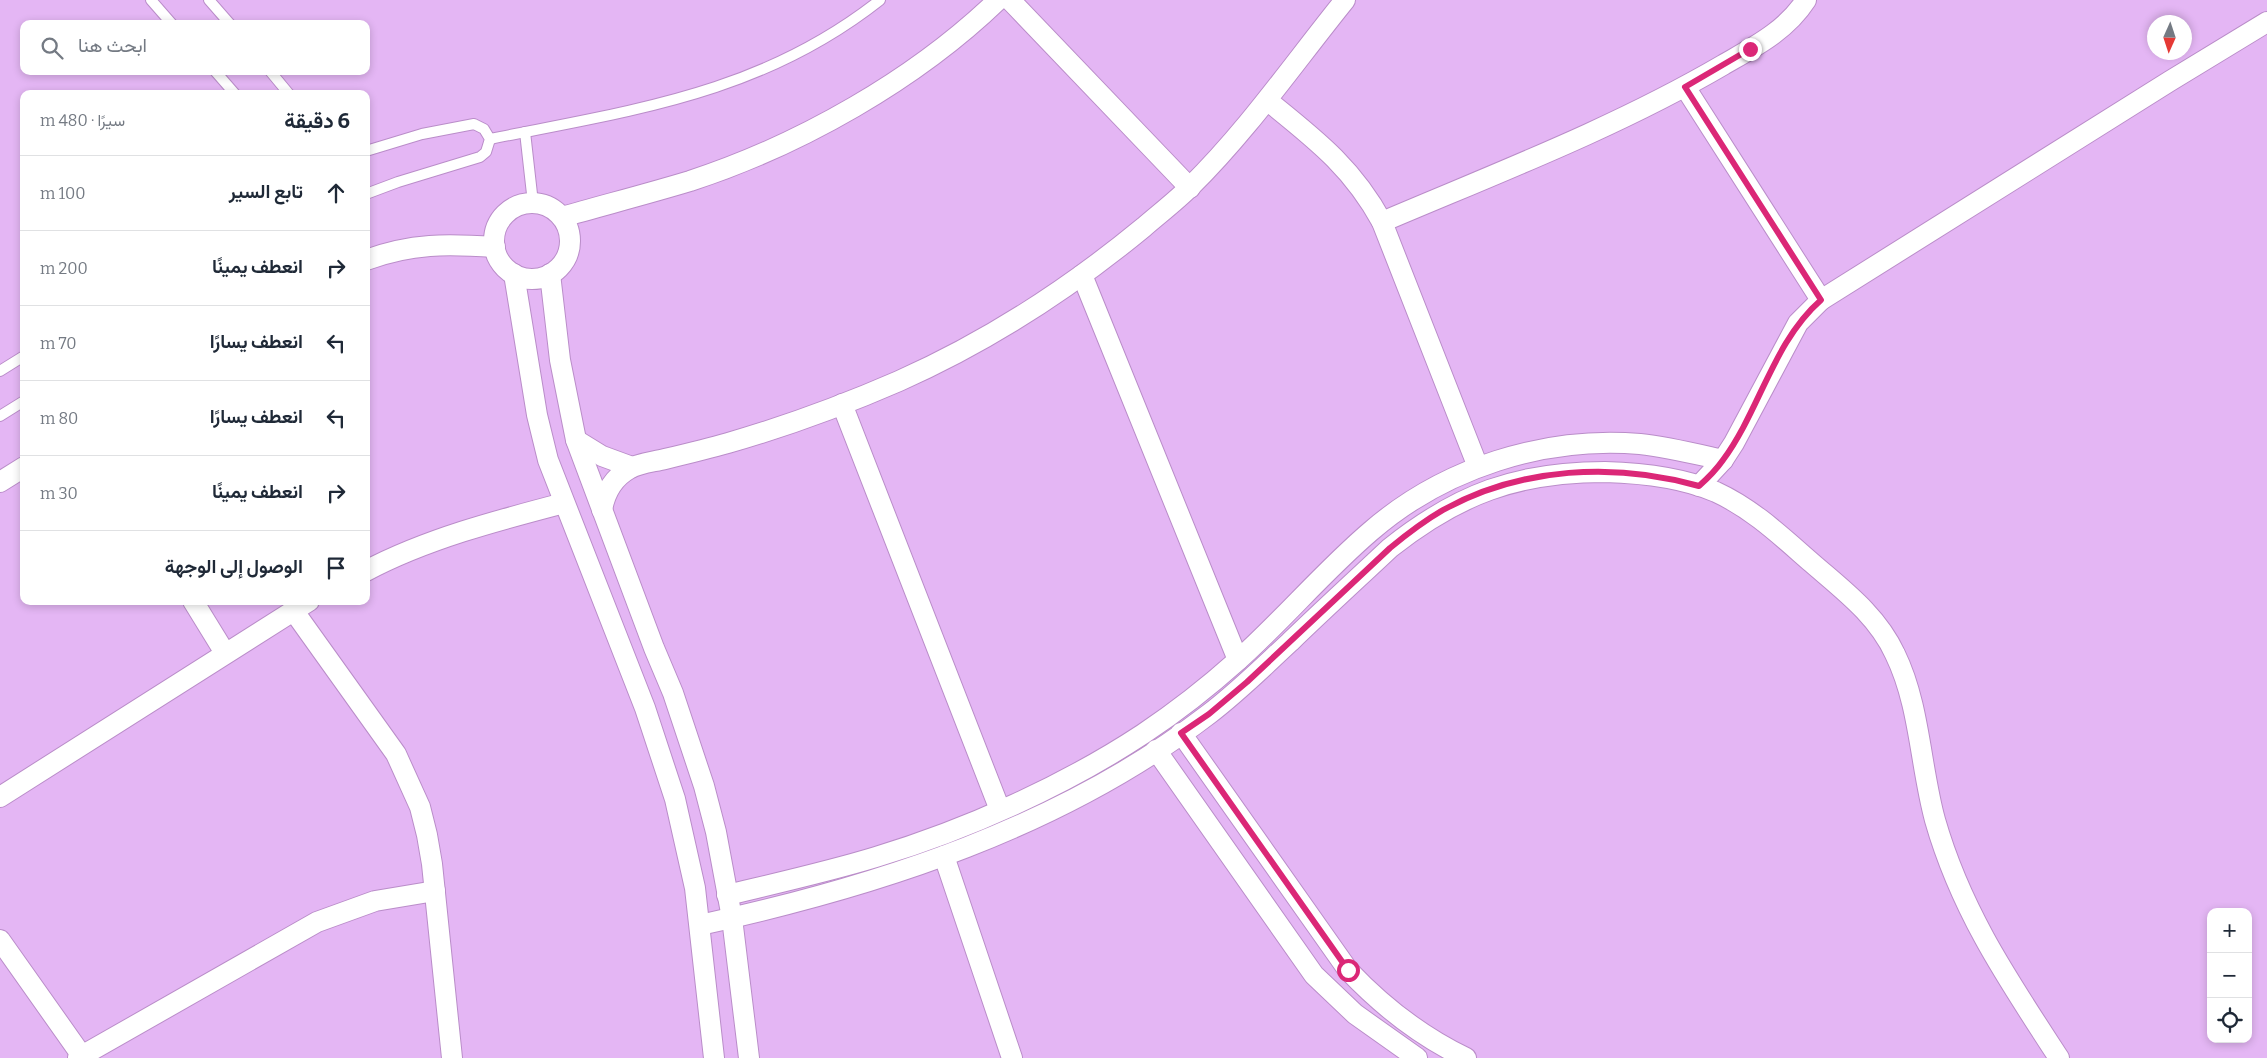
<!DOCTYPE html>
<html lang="ar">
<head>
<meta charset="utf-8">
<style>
	:root { --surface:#fff; --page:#f2f2f3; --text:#1f2937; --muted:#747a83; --line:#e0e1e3 }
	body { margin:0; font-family:Bitter,Vazirmatn,serif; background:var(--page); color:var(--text); direction:rtl }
	.controls { position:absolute; right:15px; bottom:15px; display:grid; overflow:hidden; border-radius:10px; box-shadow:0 2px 8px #0003 }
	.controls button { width:45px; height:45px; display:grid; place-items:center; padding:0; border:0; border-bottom:1px solid var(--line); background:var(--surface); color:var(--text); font:25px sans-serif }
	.compass { position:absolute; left:2147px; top:15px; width:45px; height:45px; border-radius:50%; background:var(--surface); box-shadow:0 2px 8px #0003; rotate:183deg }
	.stop { position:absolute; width:15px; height:15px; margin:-11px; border:4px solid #db2777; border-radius:50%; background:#fff }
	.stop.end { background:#db2777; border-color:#fff; box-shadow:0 1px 5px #0008 }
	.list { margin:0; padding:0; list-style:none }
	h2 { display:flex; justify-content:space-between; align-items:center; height:65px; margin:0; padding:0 20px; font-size:21px }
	h2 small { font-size:16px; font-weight:400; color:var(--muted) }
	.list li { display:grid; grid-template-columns:32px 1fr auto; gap:15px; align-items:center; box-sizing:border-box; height:75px; padding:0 20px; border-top:1px solid var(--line) }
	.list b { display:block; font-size:19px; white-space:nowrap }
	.list em { font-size:16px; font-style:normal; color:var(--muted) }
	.icon { flex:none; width:28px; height:28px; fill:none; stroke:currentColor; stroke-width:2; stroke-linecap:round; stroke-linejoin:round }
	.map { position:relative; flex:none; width:2267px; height:1058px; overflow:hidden; direction:ltr }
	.search { position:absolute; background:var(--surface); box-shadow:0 2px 8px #0003; left:20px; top:20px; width:350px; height:55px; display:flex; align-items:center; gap:12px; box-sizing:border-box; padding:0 18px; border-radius:10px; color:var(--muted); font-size:19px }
	.panel { position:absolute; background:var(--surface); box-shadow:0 2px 8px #0003; left:20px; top:90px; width:350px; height:515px; border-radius:10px; direction:rtl }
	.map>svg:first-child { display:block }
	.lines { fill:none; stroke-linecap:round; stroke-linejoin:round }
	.service-casing { stroke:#ba8dc9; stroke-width:12 }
	.minor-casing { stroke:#ba8dc9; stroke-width:22 }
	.service { stroke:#fff; stroke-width:10 }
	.minor { stroke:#fff; stroke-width:20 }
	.route { stroke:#db2777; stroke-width:6 }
</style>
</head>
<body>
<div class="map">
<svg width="2267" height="1058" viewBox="0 0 2267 1058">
	<rect width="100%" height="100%" fill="#e4b6f4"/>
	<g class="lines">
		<defs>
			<g id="service">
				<path d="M151,0l21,24"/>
				<path d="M209,0l21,24"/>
				<path d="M215,71l20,23"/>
				<path d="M270,71l19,23"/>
				<path d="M525,132l8,71"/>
				<path d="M490,139c143,-29 271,-45 390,-139"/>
				<path d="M366,151l56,-17 52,-10 10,5 6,10 -4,13 -6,5 -82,25 -32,12"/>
				<path d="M0,371l24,-15"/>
				<path d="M0,416l24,-15"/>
			</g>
			<g id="minor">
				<path d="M1010,0l180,188"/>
				<path d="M1685,87l136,213"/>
				<path d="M1268,101c47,38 84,66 114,121l96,245"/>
				<circle cx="532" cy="241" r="38"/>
				<path d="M562,217c42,-12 85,-23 128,-36 110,-36 225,-101 308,-181"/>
				<path d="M1382,222c115,-49 233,-94 341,-157 31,-18 63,-34 83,-65"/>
				<path d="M366,260c46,-17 81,-16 129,-13"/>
				<path d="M514,274l23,141 11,45 97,248 30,91 20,89 19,170"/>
				<path d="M550,274l10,86 16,80 78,208 19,45 31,93 12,46 16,86 17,140"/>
				<path d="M1082,275l156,385"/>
				<path d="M842,404l158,406"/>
				<path d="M576,440l26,16 30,11"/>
				<path d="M0,482l24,-15"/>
				<path d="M1699,486l24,-26 11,-17 64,-120 23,-23 349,-219 97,-59"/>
				<path d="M602,510c3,-17 11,-32 27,-41 10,-6 24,-7 36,-10 21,-5 42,-10 63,-16 59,-17 116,-38 171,-62 88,-39 171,-93 245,-154 15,-13 32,-26 46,-40 58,-57 104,-124 155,-187"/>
				<path d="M366,571c60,-32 133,-51 198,-68"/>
				<path d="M193,601l32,52"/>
				<path d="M293,610l103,144 24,53 7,28 5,29 20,194"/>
				<path d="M1181,733l167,237c35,37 72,66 118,88"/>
				<path d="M1156,750l158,225 41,39 62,44"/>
				<path d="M0,797l309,-196"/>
				<path d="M944,856l68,202"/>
				<path d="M727,895c50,-12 100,-23 149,-38 90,-27 188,-71 267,-123 33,-22 65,-47 94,-73 46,-41 87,-90 134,-130 73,-63 173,-95 269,-87 28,3 56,10 83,16"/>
				<path d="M700,925c179,-39 362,-98 509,-211 29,-22 55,-48 81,-72 33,-32 67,-63 100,-94 68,-54 127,-76 215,-76 37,1 76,5 111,20 37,17 66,45 96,71 31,27 65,52 83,91 25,51 25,111 40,166 26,91 73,160 124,238"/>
				<path d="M0,940l82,116"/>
				<path d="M78,1058l239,-136 58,-21 60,-10"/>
			</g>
		</defs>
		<use href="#service" class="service-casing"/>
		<use href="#minor" class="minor-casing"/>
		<use href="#service" class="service"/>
		<use href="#minor" class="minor"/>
	</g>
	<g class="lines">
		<path class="route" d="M1348,970l-167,-237 28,-19 38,-32 143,-134c17,-14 34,-27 53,-38 78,-43 172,-48 256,-24 9,-8 17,-16 24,-26 37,-50 50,-118 98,-160l-136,-213 65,-38"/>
	</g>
</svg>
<div class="controls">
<button>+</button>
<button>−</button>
<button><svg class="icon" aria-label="locate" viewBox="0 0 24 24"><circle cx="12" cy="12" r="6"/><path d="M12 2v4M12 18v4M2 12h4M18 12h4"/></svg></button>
</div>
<svg class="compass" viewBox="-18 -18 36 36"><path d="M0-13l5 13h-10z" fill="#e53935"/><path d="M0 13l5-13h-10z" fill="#747a83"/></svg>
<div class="stop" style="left:1348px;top:970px"></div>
<div class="stop end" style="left:1750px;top:49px"></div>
<div class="search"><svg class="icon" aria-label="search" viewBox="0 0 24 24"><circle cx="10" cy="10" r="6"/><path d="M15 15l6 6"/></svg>ابحث هنا</div>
<section class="panel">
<h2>6 دقيقة<small>سيرًا · 480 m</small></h2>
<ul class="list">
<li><svg class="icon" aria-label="ahead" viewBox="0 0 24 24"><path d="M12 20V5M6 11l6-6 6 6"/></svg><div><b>تابع السير</b></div><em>100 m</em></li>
<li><svg class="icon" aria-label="right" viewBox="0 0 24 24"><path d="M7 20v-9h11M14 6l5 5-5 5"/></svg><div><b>انعطف يمينًا</b></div><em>200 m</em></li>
<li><svg class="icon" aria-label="left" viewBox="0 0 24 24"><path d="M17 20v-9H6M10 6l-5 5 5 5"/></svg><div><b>انعطف يسارًا</b></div><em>70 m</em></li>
<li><svg class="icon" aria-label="left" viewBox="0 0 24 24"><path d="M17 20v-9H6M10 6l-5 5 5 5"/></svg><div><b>انعطف يسارًا</b></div><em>80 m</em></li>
<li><svg class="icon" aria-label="right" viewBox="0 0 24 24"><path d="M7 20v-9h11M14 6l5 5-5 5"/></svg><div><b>انعطف يمينًا</b></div><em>30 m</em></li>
<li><svg class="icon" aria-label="arrive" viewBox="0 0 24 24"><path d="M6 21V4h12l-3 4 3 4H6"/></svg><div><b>الوصول إلى الوجهة</b></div></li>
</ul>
</section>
</div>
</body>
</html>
